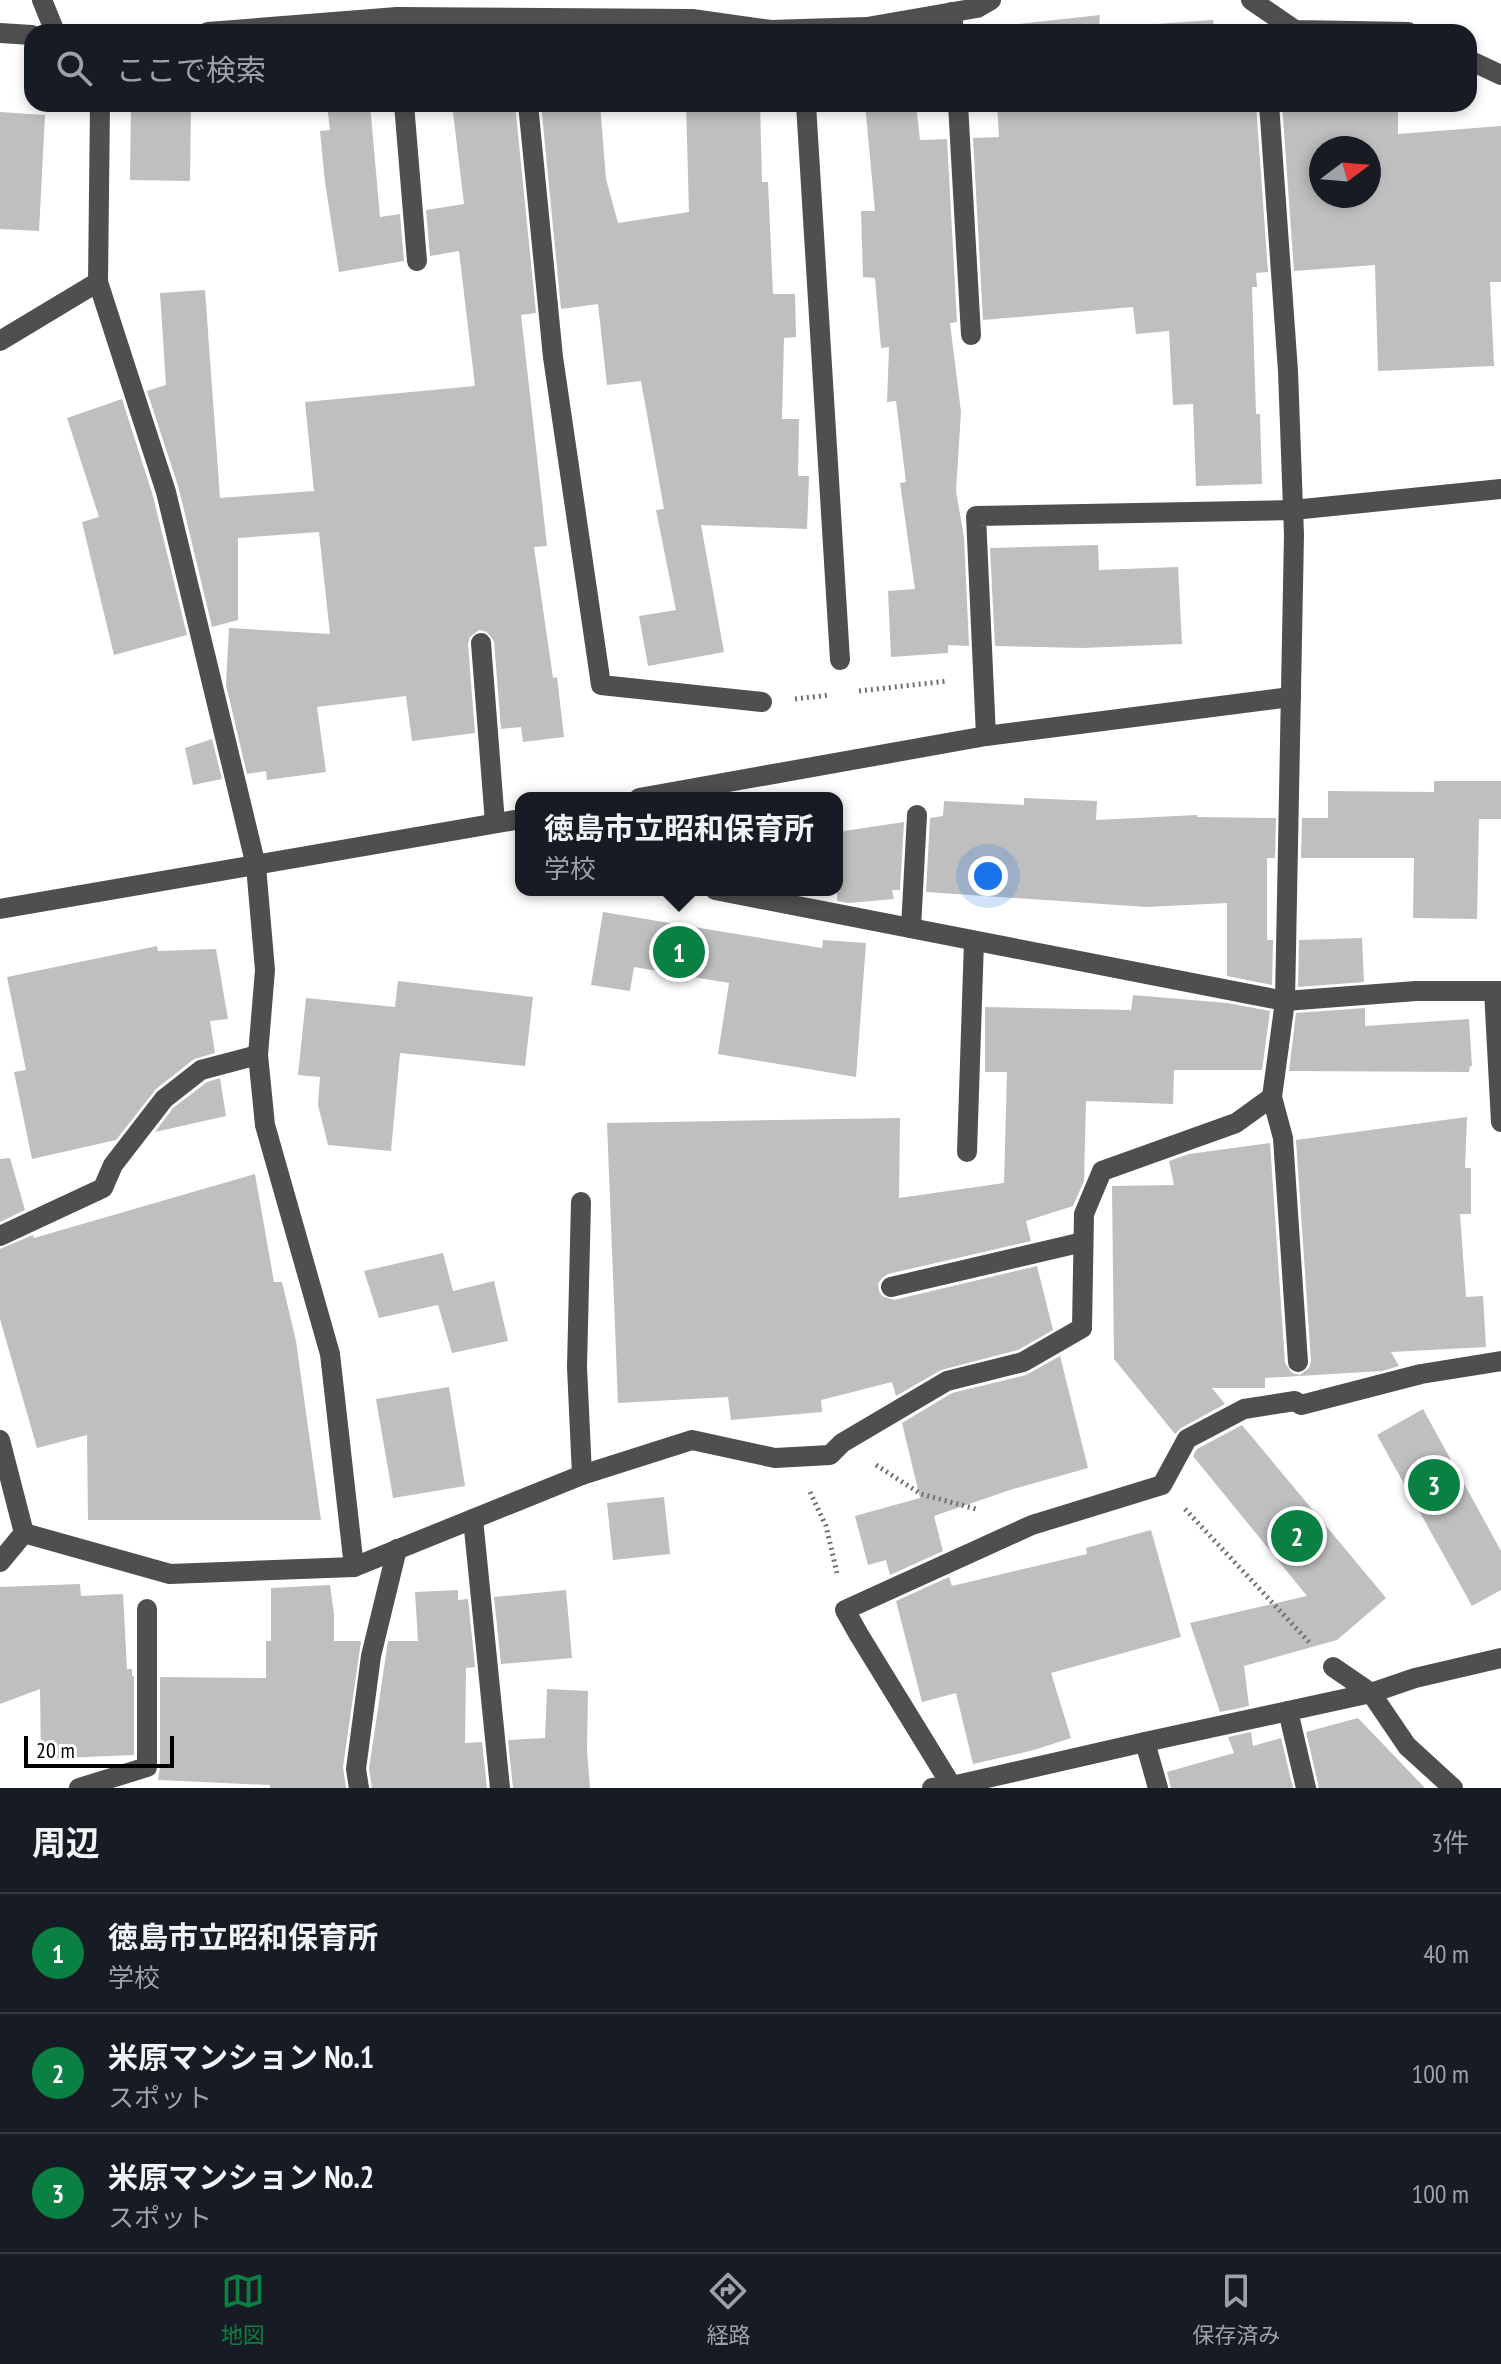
<!DOCTYPE html>
<html lang="ja">
<head>
<meta charset="utf-8">
<style>
	:root { --surface:#171b24; --page:#20242c; --text:#f1f3f6; --muted:#9ea1a6; --line:#363941; --accent:#0b8043 }
	body { margin:0; font-family:"PT Sans Narrow","Noto Sans JP",sans-serif; background:var(--page); color:var(--text) }
	.compass { position:absolute; left:1309px; top:136px; width:72px; height:72px; border-radius:50%; background:var(--surface); box-shadow:0 4px 12px #0003; rotate:74deg }
	.scale { position:absolute; left:24px; bottom:20px; width:150px; box-sizing:border-box; padding-left:8px; border:4px solid #000; border-top:0; font-size:22px; line-height:28px; white-space:nowrap; color:#000; -webkit-text-stroke:6px #fff; paint-order:stroke }
	.you { position:absolute; left:988px; top:876px; width:28px; height:28px; margin:-20px; border:6px solid #fff; border-radius:50%; background:#1a73e8; box-shadow:0 0 0 12px #1a73e833 }
	.badge { display:grid; place-items:center; width:52px; height:52px; border-radius:50%; background:var(--accent); color:#fff; font-size:26px; font-weight:700 }
	.pin { position:absolute; translate:-50% -50%; border:4px solid #fff; box-shadow:0 2px 8px #0006 }
	.popup { position:absolute; left:515px; top:792px; width:328px; height:104px; box-sizing:border-box; display:grid; place-content:center; border-radius:16px; background:var(--surface); filter:drop-shadow(0 2px 6px #0005); font-size:26px; white-space:nowrap; color:var(--muted) }
	.popup b { font-size:30px; color:var(--text) }
	.popup::after { content:''; position:absolute; left:50%; top:100%; margin-left:-16px; border:16px solid transparent; border-top-color:var(--surface) }
	.list { margin:0; padding:0; list-style:none }
	h2 { display:flex; justify-content:space-between; align-items:center; height:104px; margin:0; padding:0 32px; font-size:34px }
	h2 small { font-size:26px; font-weight:400; color:var(--muted) }
	.list li { display:grid; grid-template-columns:52px 1fr auto; gap:24px; align-items:center; box-sizing:border-box; height:120px; padding:0 32px; border-top:2px solid var(--line) }
	.list b { display:block; font-size:30px; white-space:nowrap }
	.list p { margin:0; font-size:26px; white-space:nowrap; color:var(--muted) }
	.list em { font-size:26px; font-style:normal; color:var(--muted) }
	.icon { flex:none; width:44px; height:44px; fill:none; stroke:currentColor; stroke-width:2; stroke-linecap:round; stroke-linejoin:round }
	.map { position:relative; flex:none; width:1501px; height:1788px; overflow:hidden }
	.search { position:absolute; background:var(--surface); box-shadow:0 4px 12px #0003; left:24px; right:24px; top:24px; height:88px; display:flex; align-items:center; gap:20px; box-sizing:border-box; padding:0 28px; border-radius:24px; color:var(--muted); font-size:30px }
	.sheet { height:464px; background:var(--surface) }
	nav { display:flex; justify-content:space-around; align-items:center; box-sizing:border-box; height:112px; border-top:2px solid var(--line); background:var(--surface); font-size:22px; color:var(--muted) }
	nav a { display:grid; justify-items:center; gap:4px }
	nav .on { color:var(--accent) }
	.map>svg:first-child { display:block }
	.building { fill:#bfbfbf; fill-rule:evenodd }
	.lines { fill:none; stroke-linecap:round; stroke-linejoin:round }
	.path { stroke:#717171; stroke-width:5; stroke-dasharray:2 4; stroke-linecap:butt }
	.minor { stroke:#4f4f4f; stroke-width:20 }
</style>
</head>
<body>
<div class="map">
<svg width="1501" height="1788" viewBox="0 0 1501 1788">
	<rect width="100%" height="100%" fill="#fff"/>
	<g class="building">
		<path d="M1100,15l-1,13 114,-8 2,12h-224l-1,-5z"/>
		<path d="M131,104h60l-1,77 -60,-1z"/>
		<path d="M327,104h43l10,113 20,-3 4,47 -65,11 -14,-90 -5,-51 10,-1z"/>
		<path d="M452,104h63l21,209 -15,2 26,231 -13,1 19,131 4,-1 7,60 -41,5 -2,-15 -20,2 -7,-88 -7,-9 -8,-2 -9,7 -2,7 7,89 -63,8 -6,-45 -89,11 9,65 -59,8 -1,-9 -19,3 -21,-89 3,-57 101,6 -11,-102 -81,6v82l-26,7 -33,-138 -32,-98 19,-6 -6,-92 45,-3 15,208 94,-7 -9,-89 170,-16 -16,-135 -29,5 -4,-46 38,-6z"/>
		<path d="M541,104h59l6,75 12,44 71,-11 -3,-108h74l2,78h6l5,112h22l1,43 -12,1 -2,81h17l-1,57h11l-2,53 -106,-4 23,127 -76,14 -9,-50 37,-6 -20,-100 8,-1 -23,-128 -34,4 -9,-81 -37,5z"/>
		<path d="M865,104h51l4,36 27,-1 10,183 -7,1 11,89 -5,79 8,46 5,109 -21,-1v8l-57,4 -3,-66 27,-2 -15,-106 6,-1 -10,-81 -9,1 2,-55 -8,1 -6,-70 -12,-1 -2,-66h14z"/>
		<path d="M997,104h259l12,168 -12,1 1,14h-5l4,127h4l2,70 -66,2 -3,-82 -20,1 -4,-74 -33,3 -3,-27 -150,13 -10,-182 26,-1z"/>
		<path d="M1282,104h116v30l103,-8v156h-11l4,84 -116,5 -3,-106 -81,6zM1321,148h48v48h-48z"/>
		<path d="M0,112l45,3 -6,116 -39,-2z"/>
		<path d="M122,399l31,97 34,139 -73,20 -32,-133 17,-5 -32,-99z"/>
		<path d="M1098,545l1,25 79,-3 4,77 -100,4 -87,-2 -5,-98z"/>
		<path d="M212,739l10,40 -29,6 -8,-37z"/>
		<path d="M1434,781h67v38h-22l-2,100 -64,-1 1,-60h-113l1,-40h26v-27l106,1z"/>
		<path d="M1024,798l73,3 -1,19 101,-5v2l79,1 -1,40h-8v82h6l-1,45 -45,-9v-73l-80,4 -221,-15 4,-74 13,-2 1,-15 80,4z"/>
		<path d="M904,822l-4,68h-8l2,9 -45,4 -12,-2v-69z"/>
		<path d="M603,912l219,36 1,-8 43,3 -10,134 -138,-23 11,-71 -95,-16 -4,24 -39,-6z"/>
		<path d="M1362,938l2,44 -66,5 1,-47z"/>
		<path d="M157,946l1,5 58,-2 12,70 -18,2 5,32 -21,6 -38,30 -40,51 -84,19 -18,-87 12,-2 -19,-93z"/>
		<path d="M398,981l135,16 -8,69 -125,-13 -9,98 -63,-6 -10,-40 2,-28 -22,-2 8,-77 89,9z"/>
		<path d="M1133,995l94,8 43,8 -8,59h-88l-1,34 -87,-3 -2,80 -11,25 -47,15 5,20 -143,33 -6,4 -4,6 1,7 3,5 12,4 143,-34 16,64 -35,20 -77,20 -45,26 -4,-14 -71,18 1,12 -91,8 -3,-23 -110,6 -11,-280 293,-5 -1,80 105,-15 3,-111h-22v-65l146,3z"/>
		<path d="M1365,1008v18l104,-7 3,47h-2l-1,6 -180,-1 7,-58z"/>
		<path d="M220,1078l6,38 -71,16 18,-24 34,-26z"/>
		<path d="M1467,1117l-2,51h6v46h-11l6,83 17,-1 3,51 -95,5 8,14 -17,5 -117,7v10h-53l13,16 -44,24 -6,6 -61,-75 -2,-173 62,-1 -5,-24 20,-7 81,-11 15,220 7,10 8,2 9,-7 2,-7 -15,-221z"/>
		<path d="M10,1158l15,52 -25,12v-63z"/>
		<path d="M255,1174l19,108h8l14,59 25,179h-233l-1,-85 -50,13 -37,-129v-70l33,-14 1,3z"/>
		<path d="M443,1253l10,38 41,-10 14,60 -56,12 -14,-48 -59,13 -15,-47z"/>
		<path d="M1060,1356l28,112 -75,21 -79,27 9,35 -53,24 -4,-15 -18,5 -13,-49 65,-18 -18,-75 50,-30 74,-18z"/>
		<path d="M449,1387l16,99 -72,12 -17,-99z"/>
		<path d="M1423,1409l78,142v39l-29,16 -95,-171z"/>
		<path d="M1242,1425l144,173 -49,42 -93,26 5,40 -29,6 -30,-89 117,-27 -114,-140 4,-7z"/>
		<path d="M664,1497l6,57 -57,6 -6,-57z"/>
		<path d="M1151,1530l30,107 -130,36 20,65 -37,12 -61,14 -17,-71 -34,9 -26,-101 53,-24 3,9 135,-32 -1,-6z"/>
		<path d="M80,1584l1,12 42,-2 4,75h5v7h2v79l-93,4 -1,-70 -40,15v-117z"/>
		<path d="M330,1585l4,29v27h27l-18,126 3,21h-76v-3l-112,-5 2,-13v-90l106,1v-37h5v-53z"/>
		<path d="M458,1590v10l10,-1 7,68 -9,1 -1,75 17,-1 5,46h-115l-3,-19 19,-128h30l-3,-49z"/>
		<path d="M566,1590l6,68 -71,6 -7,-67z"/>
		<path d="M547,1689l41,2 -1,59 3,38h-77l-5,-48 37,-2z"/>
		<path d="M1358,1718l67,70h-106l-13,-56z"/>
		<path d="M1251,1732l2,14 28,-8 12,50h-122l-4,-16 67,-19 -6,-16z"/>
	</g>
	<g class="lines">
		<g class="path">
			<path d="M859,691l89,-10"/>
			<path d="M795,699l34,-4"/>
			<path d="M876,1465l45,29 55,15"/>
			<path d="M810,1492l16,34 11,47"/>
			<path d="M1185,1509l124,133"/>
		</g>
		<g class="minor">
			<path d="M42,0l13,32"/>
			<path d="M1251,0l44,30 113,2"/>
			<path d="M952,12l2,20"/>
			<path d="M208,32l189,-15 295,2 79,11 31,-1 65,-2 110,-19 14,-8"/>
			<path d="M0,33l32,2"/>
			<path d="M1469,60l32,15"/>
			<path d="M100,104l-2,178 68,210 90,374 9,104 -7,85 7,70 65,229 24,213"/>
			<path d="M404,104l13,157"/>
			<path d="M528,104l25,253 48,328 161,17"/>
			<path d="M806,104l34,556"/>
			<path d="M958,104l13,231"/>
			<path d="M1269,104l19,267 6,164 -9,466 -13,96 11,41 15,224"/>
			<path d="M0,341l98,-59"/>
			<path d="M481,643l14,180"/>
			<path d="M986,736l-10,-220 317,-6 208,-21"/>
			<path d="M639,798l347,-62 305,-39"/>
			<path d="M715,890l570,111 131,-10h85"/>
			<path d="M0,909l521,-90"/>
			<path d="M911,928l6,-113"/>
			<path d="M1494,991l7,131"/>
			<path d="M967,1152l7,-211"/>
			<path d="M581,1202l-4,165 5,108"/>
			<path d="M0,1236l103,-48 10,-23 51,-66 37,-29 57,-15"/>
			<path d="M891,1287l192,-45"/>
			<path d="M0,1440l24,93 146,41 184,-7 228,-92 110,-35 83,18 55,-3 12,-12 105,-62 76,-19 59,-34 2,-114 18,-43 134,-48 36,-26"/>
			<path d="M473,1519l27,269"/>
			<path d="M0,1562l24,-29"/>
			<path d="M1333,1667l38,26 36,53 46,42"/>
			<path d="M1288,1711l18,77"/>
			<path d="M1145,1742l13,46"/>
			<path d="M79,1788l68,-21v-158"/>
			<path d="M359,1788l-3,-19 15,-113 26,-107"/>
			<path d="M932,1788l20,-2 193,-44 226,-49 44,-15 86,-20"/>
			<path d="M953,1788l-94,-153 -14,-25 187,-85 130,-40 25,-46 57,-30 51,-8 6,4 120,-31 80,-13"/>
		</g>
	</g>
</svg>
<svg class="compass" viewBox="-18 -18 36 36"><path d="M0-13l5 13h-10z" fill="#e53935"/><path d="M0 13l5-13h-10z" fill="#9ea1a6"/></svg>
<div class="scale">20 m</div>
<div class="you"></div>
<div class="pin badge" style="left:679px;top:952px">1</div>
<div class="popup"><b>徳島市立昭和保育所</b>学校</div>
<div class="pin badge" style="left:1297px;top:1536px">2</div>
<div class="pin badge" style="left:1434px;top:1485px">3</div>
<div class="search"><svg class="icon" aria-label="search" viewBox="0 0 24 24"><circle cx="10" cy="10" r="6"/><path d="M15 15l6 6"/></svg>ここで検索</div>
</div>
<section class="sheet">
<h2>周辺<small>3件</small></h2>
<ul class="list">
<li><span class="badge">1</span><div><b>徳島市立昭和保育所</b><p>学校</p></div><em>40 m</em></li>
<li><span class="badge">2</span><div><b>米原マンション No.1</b><p>スポット</p></div><em>100 m</em></li>
<li><span class="badge">3</span><div><b>米原マンション No.2</b><p>スポット</p></div><em>100 m</em></li>
</ul>
</section>
<nav>
<a class="on"><svg class="icon" aria-label="map" viewBox="0 0 24 24"><path d="M3 6l6-2 6 2 6-2v14l-6 2-6-2-6 2zM9 4v14M15 6v14"/></svg>地図</a>
<a><svg class="icon" aria-label="directions" viewBox="0 0 24 24"><path d="M12 3l9 9-9 9-9-9zM9 14v-3h6M13 9l2 2-2 2"/></svg>経路</a>
<a><svg class="icon" aria-label="saved" viewBox="0 0 24 24"><path d="M7 4h10v16l-5-4-5 4z"/></svg>保存済み</a>
</nav>
</body>
</html>
